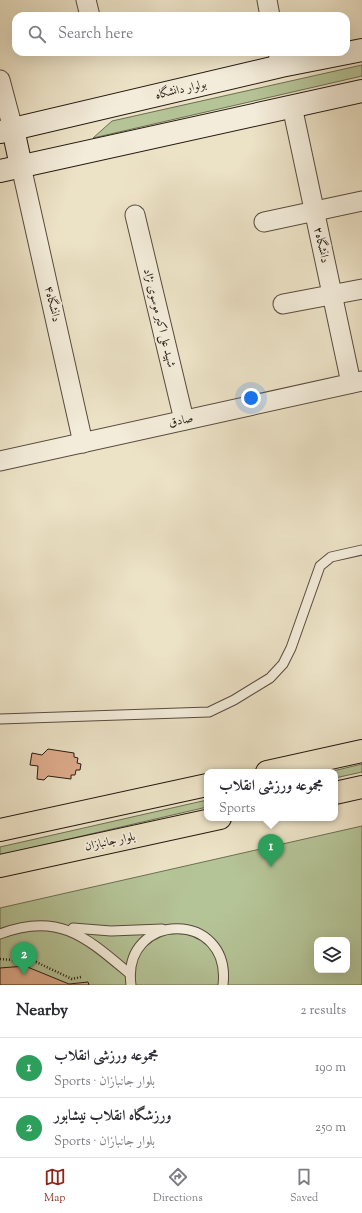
<!DOCTYPE html>
<html lang="en">
<head>
<meta charset="utf-8">
<style>
	:root { --surface:#fff; --page:#f7f7f7; --text:#2b2b33; --muted:#7c7c81; --line:#e1e1e2; --accent:#8f2418 }
	body { margin:0; font-family:"Sorts Mill Goudy",Amiri,serif; background:var(--page); color:var(--text) }
	.controls { position:absolute; right:12px; bottom:12px; display:grid; overflow:hidden; border-radius:8px; box-shadow:0 4px 16px #0002 }
	.controls button { width:36px; height:36px; display:grid; place-items:center; padding:0; border:0; border-bottom:1px solid var(--line); background:var(--surface); color:var(--text); font:20px sans-serif }
	.you { position:absolute; left:251px; top:398px; width:14px; height:14px; margin:-10px; border:3px solid #fff; border-radius:50%; background:#1a73e8; box-shadow:0 0 0 6px #1a73e833 }
	.badge { display:grid; place-items:center; width:26px; height:26px; border-radius:50%; background:var(--accent); color:#fff; font-size:13px; font-weight:700 }
	.pin { position:absolute; translate:-50% -33px; filter:drop-shadow(0 1px 2px #0008) }
	.pin::after { content:''; position:absolute; top:21px; width:14px; height:12px; background:inherit; clip-path:polygon(0 0,100% 0,50% 100%) }
	.popup { position:absolute; left:204px; top:769px; width:134px; height:52px; box-sizing:border-box; display:grid; place-content:center; border-radius:8px; background:var(--surface); filter:drop-shadow(0 1px 3px #0005); font-size:13px; white-space:nowrap; color:var(--muted) }
	.popup b { font-size:15px; color:var(--text) }
	.popup::after { content:''; position:absolute; left:50%; top:100%; margin-left:-8px; border:8px solid transparent; border-top-color:var(--surface) }
	.list { margin:0; padding:0; list-style:none }
	h2 { display:flex; justify-content:space-between; align-items:center; height:52px; margin:0; padding:0 16px; font-size:17px }
	h2 small { font-size:13px; font-weight:400; color:var(--muted) }
	.list li { display:grid; grid-template-columns:26px 1fr auto; gap:12px; align-items:center; box-sizing:border-box; height:60px; padding:0 16px; border-top:1px solid var(--line) }
	.list b { display:block; font-size:15px; white-space:nowrap }
	.list p { margin:0; font-size:13px; white-space:nowrap; color:var(--muted) }
	.list em { font-size:13px; font-style:normal; color:var(--muted) }
	.icon { flex:none; width:22px; height:22px; fill:none; stroke:currentColor; stroke-width:2; stroke-linecap:round; stroke-linejoin:round }
	.map { position:relative; flex:none; width:362px; height:985px; overflow:hidden }
	.search { position:absolute; background:var(--surface); box-shadow:0 4px 16px #0002; left:12px; right:12px; top:12px; height:44px; display:flex; align-items:center; gap:10px; box-sizing:border-box; padding:0 14px; border-radius:12px; color:var(--muted); font-size:15px }
	.sheet { height:172px; background:var(--surface) }
	nav { display:flex; justify-content:space-around; align-items:center; box-sizing:border-box; height:56px; border-top:1px solid var(--line); background:var(--surface); font-size:11px; color:var(--muted) }
	nav a { display:grid; justify-items:center; gap:2px }
	nav .on { color:var(--accent) }
	.map>svg:first-child { display:block }
	.green { fill:#b5c497; stroke:#6d6e54; fill-rule:evenodd }
	.building { fill:#dfac8d; stroke:#251911 }
	.lines { fill:none; stroke-linecap:round; stroke-linejoin:round }
	.lane-casing { stroke:#574b3e; stroke-width:11 }
	.street-casing { stroke:#574b3e; stroke-width:21 }
	.secondary-casing { stroke:#251911; stroke-width:24 }
	.primary-casing { stroke:#251911; stroke-width:24 }
	.path { stroke:#251911; stroke-width:2.5; stroke-dasharray:1 2; stroke-linecap:butt }
	.lane { stroke:#f3ecda; stroke-width:9 }
	.street { stroke:#f3ecda; stroke-width:19 }
	.secondary { stroke:#f3ecda; stroke-width:22 }
	.primary { stroke:#ece2c6; stroke-width:22 }
	.labels { text-anchor:middle; dominant-baseline:central; stroke-width:4; stroke-linejoin:round; paint-order:stroke }
	.street-label { font-size:12px; fill:#251911; stroke:#f3ecda }
</style>
</head>
<body>
<div class="map">
<svg width="362" height="985" viewBox="0 0 362 985">
	<rect width="100%" height="100%" fill="#ece2c6"/>
	<filter id="stains"><feTurbulence type="fractalNoise" baseFrequency=".005" numOctaves="4"/><feColorMatrix values="0 0 0 0 .2 0 0 0 0 .09 0 0 0 0 .02 0 0 0 .5 -.17"/></filter>
	<radialGradient id="worn" r=".72"><stop offset=".6" stop-color="#630" stop-opacity="0"/><stop offset="1" stop-color="#630" stop-opacity=".3"/></radialGradient>
	<g class="green">
		<path d="M362,65v11l-269,62 19,-17z"/>
		<path d="M362,764v8l-27,6v-6h-6z"/>
		<path d="M207,800v7l-207,48v-8z"/>
		<path d="M362,826v159h-362v-77zM317,940h30v30h-30z"/>
	</g>
	<g class="building">
		<path d="M48,749l26,4v4l4,1 -1,5 4,1 -1,6h-4l-1,5h-4v4l-23,-3 -4,4 -7,-1 1,-13 -8,-1 2,-12 10,2z"/>
		<path d="M25,966l44,18 19,-2 1,3h-89v-17z"/>
	</g>
	<g class="lines">
		<defs>
			<g id="lane">
				<path d="M0,719l209,-7 25,-12 36,-22 13,-14 8,-16 29,-82 11,-9 31,-7"/>
				<path d="M73,928l38,3 51,-2"/>
				<path d="M0,934c59,-23 87,4 130,40"/>
				<path d="M131,985c-10,-74 101,-76 92,0"/>
			</g>
			<g id="street">
				<path d="M86,0l4,16"/>
				<path d="M267,0l3,16"/>
				<path d="M278,52l3,14"/>
				<path d="M0,80l13,49"/>
				<path d="M292,106l59,277"/>
				<path d="M21,166l62,277"/>
				<path d="M135,215l49,205"/>
				<path d="M264,222l98,-21"/>
				<path d="M283,304l79,-15"/>
				<path d="M0,461l362,-80"/>
			</g>
			<g id="secondary">
				<path d="M13,129l8,37"/>
				<path d="M0,132l281,-66 81,-16"/>
				<path d="M0,171l362,-80"/>
			</g>
			<g id="primary">
				<path d="M267,772l95,-21"/>
				<path d="M335,793l27,-6"/>
				<path d="M0,830l207,-45"/>
				<path d="M0,866l220,-48"/>
			</g>
		</defs>
		<use href="#lane" class="lane-casing"/>
		<use href="#street" class="street-casing"/>
		<use href="#secondary" class="secondary-casing"/>
		<use href="#primary" class="primary-casing"/>
		<path class="path" d="M0,959l36,3 36,17 9,-2"/>
		<use href="#lane" class="lane"/>
		<use href="#street" class="street"/>
		<use href="#secondary" class="secondary"/>
		<use href="#primary" class="primary"/>
	</g>
	<g class="labels">
		<g class="street-label">
			<text transform="translate(181 90) rotate(-13)">بولوار دانشگاه</text>
			<text transform="translate(321 245) rotate(78)">دانشگاه۲</text>
			<text transform="translate(52 304) rotate(77)">دانشگاه۴</text>
			<text transform="translate(159 318) rotate(76)">شهید علی اکبر موسوی نژاد</text>
			<text transform="translate(181 421) rotate(-12)">صادق</text>
			<text transform="translate(110 842) rotate(-12)">بلوار جانبازان</text>
		</g>
	</g>
	<rect width="100%" height="100%" filter="url(#stains)"/>
	<rect width="100%" height="100%" fill="url(#worn)"/>
</svg>
<div class="controls">
<button><svg class="icon" aria-label="layers" viewBox="0 0 24 24"><path d="M12 4l9 5-9 5-9-5zM3 14l9 5 9-5"/></svg></button>
</div>
<div class="you"></div>
<div class="pin badge" style="left:271px;top:867px;background:#2e9e5b">1</div>
<div class="popup"><b>مجموعه ورزشی انقلاب</b>Sports</div>
<div class="pin badge" style="left:24px;top:975px;background:#2e9e5b">2</div>
<div class="search"><svg class="icon" aria-label="search" viewBox="0 0 24 24"><circle cx="10" cy="10" r="6"/><path d="M15 15l6 6"/></svg>Search here</div>
</div>
<section class="sheet">
<h2>Nearby<small>2 results</small></h2>
<ul class="list">
<li><span class="badge" style="background:#2e9e5b">1</span><div><b>مجموعه ورزشی انقلاب</b><p>Sports · بلوار جانبازان</p></div><em>190 m</em></li>
<li><span class="badge" style="background:#2e9e5b">2</span><div><b>ورزشگاه انقلاب نیشابور</b><p>Sports · بلوار جانبازان</p></div><em>250 m</em></li>
</ul>
</section>
<nav>
<a class="on"><svg class="icon" aria-label="map" viewBox="0 0 24 24"><path d="M3 6l6-2 6 2 6-2v14l-6 2-6-2-6 2zM9 4v14M15 6v14"/></svg>Map</a>
<a><svg class="icon" aria-label="directions" viewBox="0 0 24 24"><path d="M12 3l9 9-9 9-9-9zM9 14v-3h6M13 9l2 2-2 2"/></svg>Directions</a>
<a><svg class="icon" aria-label="saved" viewBox="0 0 24 24"><path d="M7 4h10v16l-5-4-5 4z"/></svg>Saved</a>
</nav>
</body>
</html>
